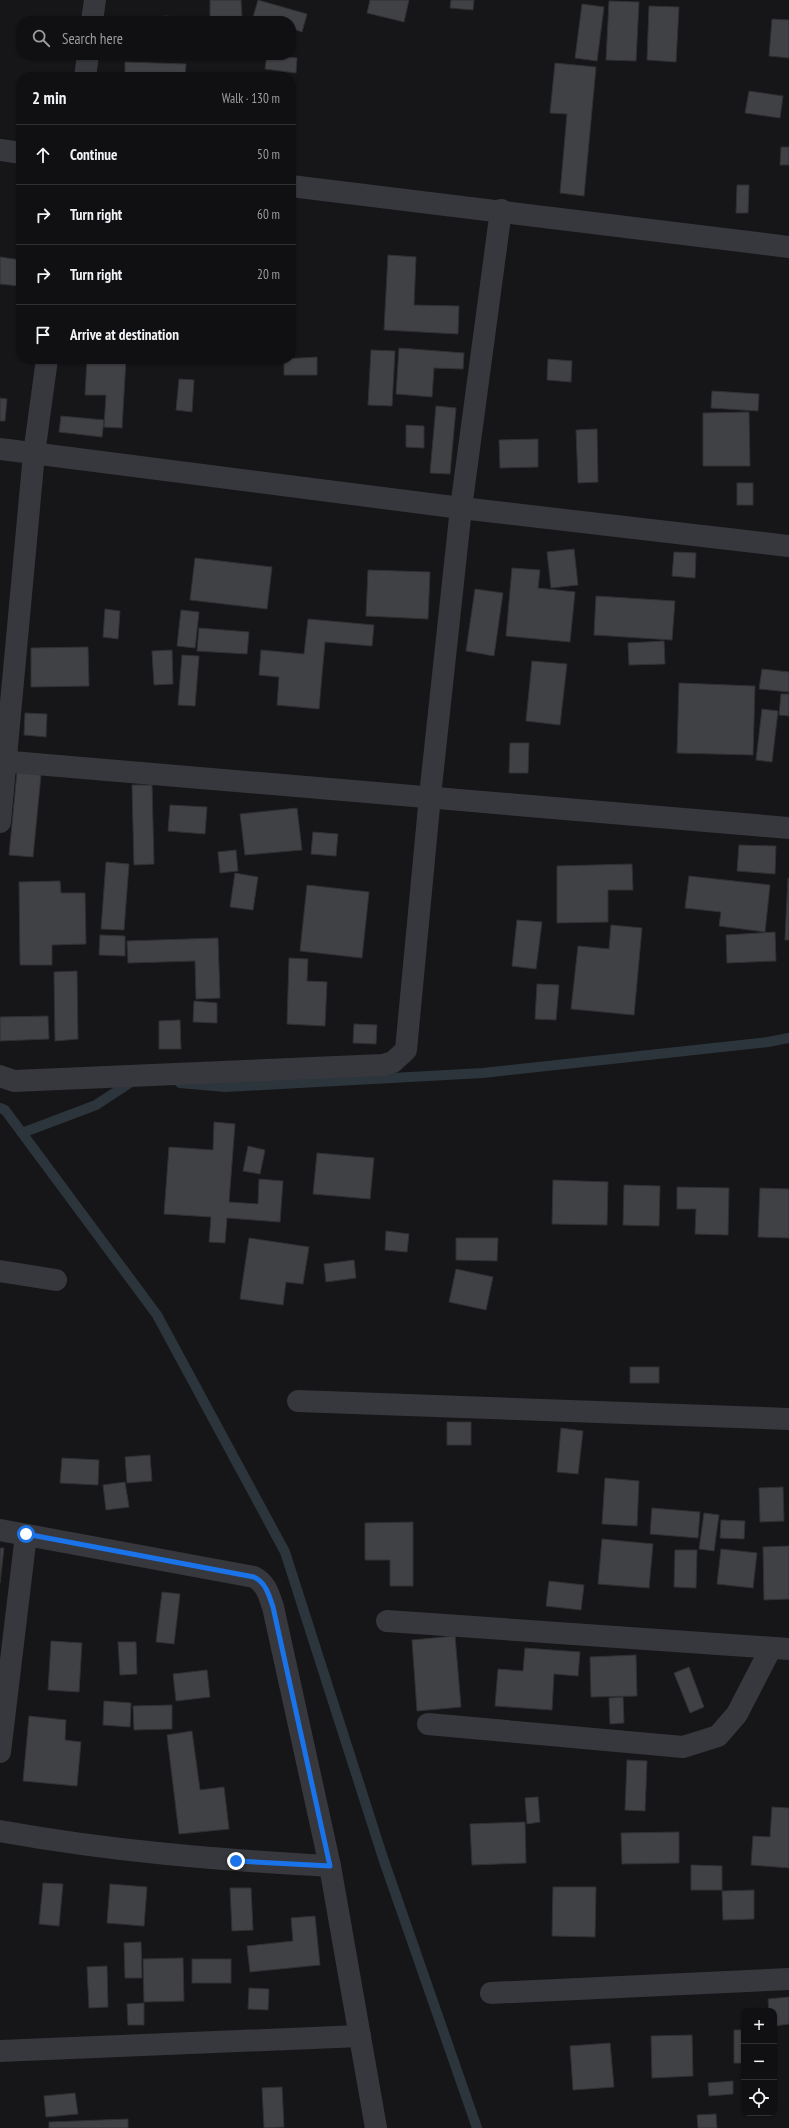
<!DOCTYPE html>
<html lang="en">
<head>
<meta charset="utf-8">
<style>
	:root { --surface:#101012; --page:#1e1e20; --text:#f1f3f6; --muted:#9c9d9f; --line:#303032 }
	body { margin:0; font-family:"PT Sans Narrow",sans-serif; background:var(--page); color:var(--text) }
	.controls { position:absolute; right:12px; bottom:12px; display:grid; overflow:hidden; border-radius:8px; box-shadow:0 1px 3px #0004 }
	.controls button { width:36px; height:36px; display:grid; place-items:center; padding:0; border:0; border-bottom:1px solid var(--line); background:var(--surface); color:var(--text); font:20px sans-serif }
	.stop { position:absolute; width:12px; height:12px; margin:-9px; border:3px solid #1a73e8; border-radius:50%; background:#fff }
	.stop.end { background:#1a73e8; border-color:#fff; box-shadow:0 1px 4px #0008 }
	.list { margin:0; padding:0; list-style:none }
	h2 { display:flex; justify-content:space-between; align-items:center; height:52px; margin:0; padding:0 16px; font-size:17px }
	h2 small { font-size:13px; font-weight:400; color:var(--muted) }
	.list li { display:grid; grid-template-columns:26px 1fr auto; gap:12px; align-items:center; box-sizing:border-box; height:60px; padding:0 16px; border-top:1px solid var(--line) }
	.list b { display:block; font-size:15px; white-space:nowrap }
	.list em { font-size:13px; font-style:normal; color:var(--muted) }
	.icon { flex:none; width:22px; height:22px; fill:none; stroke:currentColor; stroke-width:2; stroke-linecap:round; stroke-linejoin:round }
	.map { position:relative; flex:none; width:789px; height:2128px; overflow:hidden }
	.search { position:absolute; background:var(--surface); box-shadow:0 1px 3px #0004; left:16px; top:16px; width:280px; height:44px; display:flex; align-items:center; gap:10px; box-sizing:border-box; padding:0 14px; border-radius:16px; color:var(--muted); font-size:15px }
	.panel { position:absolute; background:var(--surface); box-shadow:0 1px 3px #0004; left:16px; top:72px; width:280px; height:292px; border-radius:16px }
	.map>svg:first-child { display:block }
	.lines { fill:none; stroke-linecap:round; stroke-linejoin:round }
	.stream { stroke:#2c353c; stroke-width:10 }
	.building { fill:#404145; stroke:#303034 }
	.street { stroke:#37383d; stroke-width:22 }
	.route { stroke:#1a73e8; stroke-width:5 }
</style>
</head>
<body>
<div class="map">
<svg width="789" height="2128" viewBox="0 0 789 2128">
	<rect width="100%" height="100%" fill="#161618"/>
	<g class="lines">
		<g class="stream">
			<path d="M180,1083l45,4 258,-14 285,-31 21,-4"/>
			<path d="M0,1108l5,2 152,205 128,237 98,306 94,270"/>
			<path d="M22,1133l74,-28 38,-25"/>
		</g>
	</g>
	<g class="building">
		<path d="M210,0h31l1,18 -32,1z"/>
		<path d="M258,0l49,14 -5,18 -11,-4v-7h-24l-14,-4z"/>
		<path d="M370,0h39l-5,22 -37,-9z"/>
		<path d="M451,0h23l-1,10 -23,-2z"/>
		<path d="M609,1l30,1 -3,59 -30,-1z"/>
		<path d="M582,4l22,3 -7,54 -22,-3z"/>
		<path d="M649,6l30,1 -3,55 -29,-2z"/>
		<path d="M164,16l43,3 -1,2h-42z"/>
		<path d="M772,19l17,1v38l-20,-2z"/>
		<path d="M267,55l30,3 -1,15 -31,-4z"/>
		<path d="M125,62l61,2 -1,13h-60z"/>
		<path d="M555,63l41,4 -12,129 -24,-3 7,-79 -17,-1z"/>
		<path d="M749,91l34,5 -3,22 -35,-5z"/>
		<path d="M781,147h8v18h-9z"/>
		<path d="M737,185h12l-1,28h-12z"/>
		<path d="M388,255l28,2 -2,48 45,1 -1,28 -74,-4z"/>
		<path d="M0,257l21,3 -2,26 -19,-2z"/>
		<path d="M399,348l65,5 -1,16 -29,-1 -2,29 -36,-3z"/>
		<path d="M371,350l24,1 -3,55 -24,-1z"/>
		<path d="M317,357v18h-33v-16z"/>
		<path d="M87,359h39l-4,69 -18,-1 2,-32h-21z"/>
		<path d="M548,359l24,2 -1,21 -24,-2z"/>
		<path d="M179,379l15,1 -2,32 -16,-2z"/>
		<path d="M712,391l47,3 -1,17 -47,-3z"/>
		<path d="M0,398l7,1 -2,22h-5z"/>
		<path d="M436,406l20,2 -6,66 -20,-1z"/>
		<path d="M749,412l1,54h-47v-53z"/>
		<path d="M61,416l43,4 -2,17 -43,-5z"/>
		<path d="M406,425l18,1v22l-18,-1z"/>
		<path d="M597,429l1,53 -20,1 -2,-53z"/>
		<path d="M538,439v28l-38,1 -1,-28z"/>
		<rect x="737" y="483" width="16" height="22"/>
		<path d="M574,549l4,36 -27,3 -4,-36z"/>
		<path d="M674,552l22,1 -1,25 -23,-2z"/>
		<path d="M195,558l77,9 -5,42 -77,-9z"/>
		<path d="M512,568l28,2 -2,18 37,4 -5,50 -64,-6z"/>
		<path d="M368,570l62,2 -2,47 -62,-3z"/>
		<path d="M475,589l28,4 -9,63 -28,-5z"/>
		<path d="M596,596l79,5 -3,39 -78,-5z"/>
		<path d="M105,609l15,2 -2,28 -15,-2z"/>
		<path d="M181,610l18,2 -4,36 -18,-2z"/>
		<path d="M308,619l66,6 -2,21 -47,-4 -6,67 -42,-4 2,-28 -20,-2 2,-25 43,4z"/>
		<path d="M199,628l50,4 -2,22 -50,-3z"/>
		<path d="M664,641l1,23 -36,1 -1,-22z"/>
		<path d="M88,647l1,39 -58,1v-39z"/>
		<path d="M172,650l1,34 -19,1 -2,-34z"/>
		<path d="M182,655l17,1 -4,50 -17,-1z"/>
		<path d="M532,661l35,3 -7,61 -34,-4z"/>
		<path d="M762,669l27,3v20l-30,-3z"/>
		<path d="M679,683l76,3 -2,69 -76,-2z"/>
		<path d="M781,694h8v22l-10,-1z"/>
		<path d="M762,709l16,2 -6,51 -16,-2z"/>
		<path d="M25,713l22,1 -1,23 -22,-2z"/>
		<path d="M510,743h19l-1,30h-19z"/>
		<path d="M17,772l24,3 -8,82 -24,-2z"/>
		<path d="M132,785h20l2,79 -20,1z"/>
		<path d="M170,805l37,2 -2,27 -37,-3z"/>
		<path d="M297,808l5,42 -57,5 -5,-41z"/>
		<path d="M313,832l25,2 -2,22 -25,-2z"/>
		<path d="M739,845l37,1 -1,28 -38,-3z"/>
		<path d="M236,850l2,21 -18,2 -2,-21z"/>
		<path d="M106,862l23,2 -5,66 -23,-1z"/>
		<path d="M632,864l1,26h-25v32l-51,1v-57z"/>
		<path d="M235,873l23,4 -5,33 -23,-3z"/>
		<path d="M689,876l81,9 -5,47 -46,-6 2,-14 -36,-4z"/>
		<path d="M788,878h1v62h-4z"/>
		<path d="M60,881l1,12h24l1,51 -34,1v20h-32l-1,-83z"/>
		<path d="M307,885l62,7 -7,66 -62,-7z"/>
		<path d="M517,920l25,2 -6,47 -24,-3z"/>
		<path d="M611,925l31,3 -8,87 -63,-6 7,-63 31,3z"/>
		<path d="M775,932l1,29 -49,2 -1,-28z"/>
		<path d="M100,935l25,1v20l-26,-1z"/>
		<path d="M218,938l2,60 -24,1 -1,-38 -67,2 -1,-22z"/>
		<path d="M289,958l19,1 -1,22 20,1 -2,44 -38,-2z"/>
		<path d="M77,971l1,68 -23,2 -1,-69z"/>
		<path d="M537,984l22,1 -3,35 -21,-1z"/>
		<path d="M194,1001l23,2v20l-24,-1z"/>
		<path d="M48,1016l1,23 -49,2v-24z"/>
		<path d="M180,1020l1,29h-22v-28z"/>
		<path d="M354,1024l23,1 -1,19 -23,-1z"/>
		<path d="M214,1122l21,2 -6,78 29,2 1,-25 24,2 -3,41 -53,-4 -2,25 -16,-1 2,-25 -47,-3 5,-67 44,3z"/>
		<path d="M248,1146l17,4 -5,24 -17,-3z"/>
		<path d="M317,1153l57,5 -4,41 -57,-5z"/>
		<path d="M553,1180l55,2 -1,43 -55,-1z"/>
		<path d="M624,1185l36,1 -1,40 -36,-1z"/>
		<path d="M677,1187l52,1 -1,47 -33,-1 1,-25h-19z"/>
		<path d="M760,1188l29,1v49l-31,-1z"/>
		<path d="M386,1231l23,3 -2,18 -22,-2z"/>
		<path d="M249,1238l60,9 -6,37 -17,-2 -3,23 -43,-6z"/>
		<path d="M456,1238h42l-1,23 -41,-1z"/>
		<path d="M354,1260l2,18 -30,4 -2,-18z"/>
		<path d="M456,1269l37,8 -7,33 -37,-8z"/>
		<rect x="630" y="1367" width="29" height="16"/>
		<rect x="447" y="1422" width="24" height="23"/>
		<path d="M561,1428l22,3 -5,43 -21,-2z"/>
		<path d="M150,1455l2,26 -25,2 -2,-26z"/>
		<path d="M62,1458l37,2 -1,25 -38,-2z"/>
		<path d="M605,1478l34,3 -2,45 -35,-2z"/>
		<path d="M125,1482l4,25 -23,3 -3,-25z"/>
		<path d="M783,1487l1,34 -24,1 -1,-34z"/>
		<path d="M652,1508l48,4 -2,26 -48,-4z"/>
		<path d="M704,1513l15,2 -5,36 -15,-2z"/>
		<path d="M721,1520l24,1 -1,18 -24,-1z"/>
		<path d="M413,1522v64h-23v-26h-25v-37z"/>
		<path d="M602,1539l51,5 -4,44 -51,-4z"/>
		<path d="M789,1546v53l-25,1 -1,-53z"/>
		<path d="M0,1548h4l-4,35z"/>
		<path d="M721,1549l36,4 -4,35 -36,-4z"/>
		<path d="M675,1550h22l-1,38 -22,-1z"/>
		<path d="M549,1581l35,4 -3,25 -35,-4z"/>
		<path d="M162,1592l18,2 -6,50 -18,-2z"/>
		<path d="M455,1636l6,71 -44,4 -5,-71z"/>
		<path d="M51,1641l31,2 -3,49 -31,-2z"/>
		<path d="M118,1642h18l1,32 -17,1z"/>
		<path d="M525,1648l55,4 -2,24 -24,-2 -2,36 -57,-4 3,-37 25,2z"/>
		<path d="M636,1655l1,41 -46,1 -1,-40z"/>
		<path d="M689,1667l15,40 -14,6 -16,-40z"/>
		<path d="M207,1670l3,27 -34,4 -3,-27z"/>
		<path d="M623,1697l1,26 -14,1 -1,-26z"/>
		<path d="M104,1701l27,2 -1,24 -27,-2z"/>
		<path d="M172,1705v24l-38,1 -1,-24z"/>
		<path d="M29,1716l37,4 -1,20 16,2 -4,44 -54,-5z"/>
		<path d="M192,1731l8,59 24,-3 5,42 -50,5 -12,-99z"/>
		<path d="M627,1760l20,1 -2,50 -20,-1z"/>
		<path d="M538,1797l2,25 -13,2 -2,-26z"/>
		<path d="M772,1807l17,1v60l-38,-3 2,-29 17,1z"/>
		<path d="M525,1822l1,41 -54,2 -2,-41z"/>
		<path d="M679,1832v31l-57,1 -1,-31z"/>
		<path d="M691,1865l31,1v24h-31z"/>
		<path d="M43,1883l20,1 -4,42 -20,-2z"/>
		<path d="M110,1884l37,3 -3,39 -37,-3z"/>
		<path d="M553,1887h43l-1,50 -43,-1z"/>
		<path d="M230,1888h21l2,42 -21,1z"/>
		<path d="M754,1890v29l-31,1 -1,-29z"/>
		<path d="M315,1916l5,49 -70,7 -3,-26 46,-5 -2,-23z"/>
		<path d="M141,1942l1,36h-17l-1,-35z"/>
		<path d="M183,1958l1,43 -40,1 -1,-43z"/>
		<rect x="192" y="1959" width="39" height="24"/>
		<path d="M107,1966l1,41 -19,1 -2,-41z"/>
		<path d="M249,1988l20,1 -1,21 -20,-1z"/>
		<path d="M789,1997v27l-15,2v-15h-5l-1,-12z"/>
		<path d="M144,2003v22h-16l-1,-21z"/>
		<rect x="734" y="2030" width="10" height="33"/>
		<path d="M692,2035l1,41 -41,2 -1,-42z"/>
		<path d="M610,2043l4,44 -41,3 -3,-44z"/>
		<path d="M733,2081v13l-24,2 -1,-13z"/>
		<path d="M282,2087l2,40 -20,1 -2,-40z"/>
		<path d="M75,2093l3,21 -32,3 -2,-21z"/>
		<path d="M716,2114l1,14h-19l-1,-13z"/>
		<path d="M128,2119v9h-79v-6z"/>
	</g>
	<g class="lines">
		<g class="street">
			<path d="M92,21l3,-21"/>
			<path d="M85,77l3,-22"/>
			<path d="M0,150l21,3"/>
			<path d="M291,186l498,61"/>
			<path d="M0,449l461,59 328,38"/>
			<path d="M0,761l789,67"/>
			<path d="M0,822l34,-368 13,-95"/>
			<path d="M0,1076l14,5 369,-16 10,-3 13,-12 24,-254 31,-288 40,-298"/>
			<path d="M0,1271l56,9"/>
			<path d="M298,1401l491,18"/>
			<path d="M0,1530l254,47c12,6 15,18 19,30l57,259 46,262"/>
			<path d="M387,1621l402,28"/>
			<path d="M428,1724l255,23 35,-11 19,-22 34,-66"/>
			<path d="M0,1752l26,-217"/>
			<path d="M0,1831c110,20 219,29 330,35"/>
			<path d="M491,1993l298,-14"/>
			<path d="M0,2051l360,-15"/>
		</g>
	</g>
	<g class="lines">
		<path class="route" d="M26,1534l228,43c12,6 15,18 19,30l57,259 -94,-5"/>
	</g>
</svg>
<div class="controls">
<button>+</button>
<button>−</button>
<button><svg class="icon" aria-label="locate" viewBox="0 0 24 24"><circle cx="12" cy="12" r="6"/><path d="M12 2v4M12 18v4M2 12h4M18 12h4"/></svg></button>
</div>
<div class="stop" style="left:26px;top:1534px"></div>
<div class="stop end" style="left:236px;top:1861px"></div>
<div class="search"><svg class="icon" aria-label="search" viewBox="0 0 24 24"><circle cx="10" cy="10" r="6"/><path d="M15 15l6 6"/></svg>Search here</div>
<section class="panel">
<h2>2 min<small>Walk · 130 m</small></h2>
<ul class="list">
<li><svg class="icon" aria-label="ahead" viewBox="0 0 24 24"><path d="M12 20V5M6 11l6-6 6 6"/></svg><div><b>Continue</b></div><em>50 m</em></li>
<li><svg class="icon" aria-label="right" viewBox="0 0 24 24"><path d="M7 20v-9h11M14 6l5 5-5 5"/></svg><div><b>Turn right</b></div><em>60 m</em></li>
<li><svg class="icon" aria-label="right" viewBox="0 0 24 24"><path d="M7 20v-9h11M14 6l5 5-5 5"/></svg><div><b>Turn right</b></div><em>20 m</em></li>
<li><svg class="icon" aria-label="arrive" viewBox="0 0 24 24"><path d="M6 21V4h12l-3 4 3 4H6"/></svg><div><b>Arrive at destination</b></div></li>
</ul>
</section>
</div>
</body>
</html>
